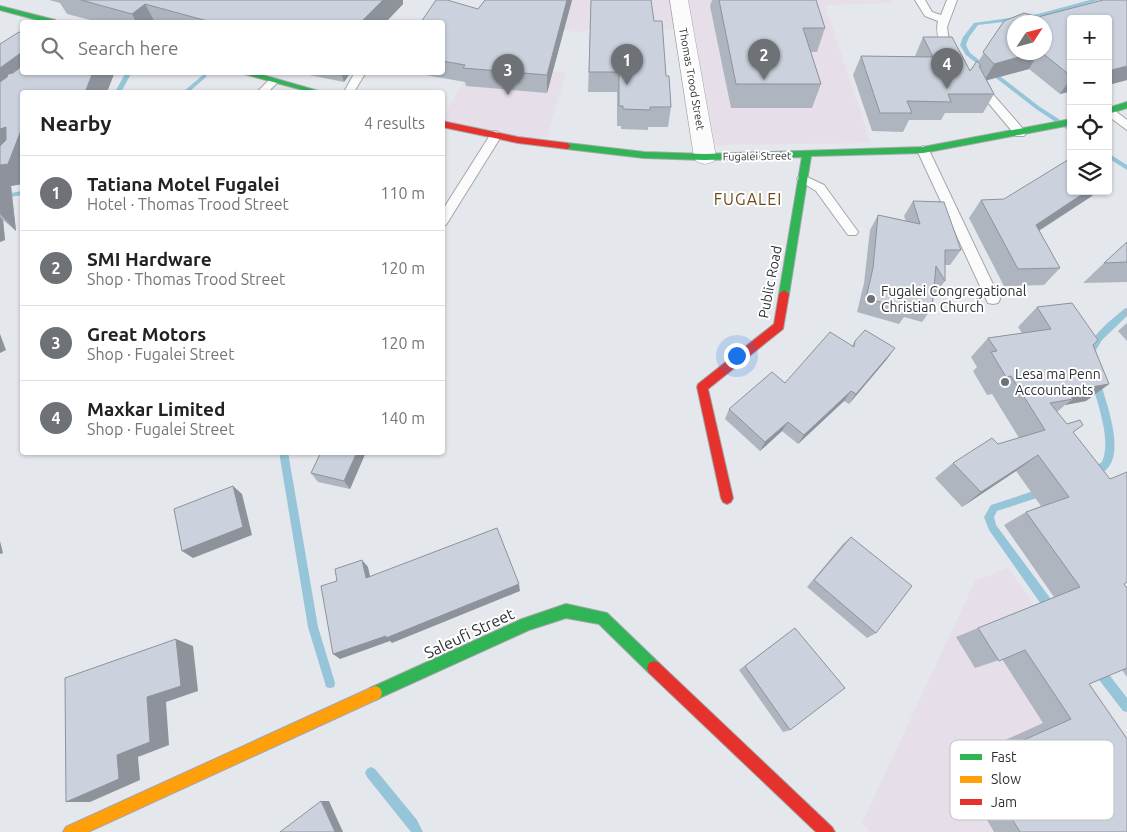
<!DOCTYPE html>
<html lang="en">
<head>
<meta charset="utf-8">
<style>
	:root { --surface:#fff; --page:#f6f6f6; --text:#222; --muted:#767676; --line:#e0e0e0; --accent:#6e7175 }
	body { margin:0; font-family:Ubuntu,sans-serif; background:var(--page); color:var(--text) }
	.controls { position:absolute; right:15px; top:15px; display:grid; overflow:hidden; border-radius:5px; box-shadow:0 1px 4px #0004 }
	.controls button { width:45px; height:45px; display:grid; place-items:center; padding:0; border:0; border-bottom:1px solid var(--line); background:var(--surface); color:var(--text); font:25px sans-serif }
	.compass { position:absolute; left:1007px; top:15px; width:45px; height:45px; border-radius:50%; background:var(--surface); box-shadow:0 1px 4px #0004; rotate:54deg }
	.you { position:absolute; left:736px; top:355px; width:18px; height:18px; margin:-12px; border:4px solid #fff; border-radius:50%; background:#1a73e8; box-shadow:0 0 0 8px #1a73e833 }
	.badge { display:grid; place-items:center; width:32px; height:32px; border-radius:50%; background:var(--accent); color:#fff; font-size:16px; font-weight:700 }
	.pin { position:absolute; translate:-50% -41px; filter:drop-shadow(0 1px 2px #0008) }
	.pin::after { content:''; position:absolute; top:26px; width:18px; height:15px; background:inherit; clip-path:polygon(0 0,100% 0,50% 100%) }
	.list { margin:0; padding:0; list-style:none }
	h2 { display:flex; justify-content:space-between; align-items:center; height:65px; margin:0; padding:0 20px; font-size:21px }
	h2 small { font-size:16px; font-weight:400; color:var(--muted) }
	.list li { display:grid; grid-template-columns:32px 1fr auto; gap:15px; align-items:center; box-sizing:border-box; height:75px; padding:0 20px; border-top:1px solid var(--line) }
	.list b { display:block; font-size:19px; white-space:nowrap }
	.list p { margin:0; font-size:16px; white-space:nowrap; color:var(--muted) }
	.list em { font-size:16px; font-style:normal; color:var(--muted) }
	.icon { flex:none; width:28px; height:28px; fill:none; stroke:currentColor; stroke-width:2; stroke-linecap:round; stroke-linejoin:round }
	.map { position:relative; flex:none; width:1127px; height:832px; overflow:hidden }
	.search { position:absolute; background:var(--surface); box-shadow:0 1px 4px #0004; left:20px; top:20px; width:425px; height:55px; display:flex; align-items:center; gap:12px; box-sizing:border-box; padding:0 18px; border-radius:5px; color:var(--muted); font-size:19px }
	.panel { position:absolute; background:var(--surface); box-shadow:0 1px 4px #0004; left:20px; top:90px; width:425px; height:365px; border-radius:5px }
	.map>svg:first-child { display:block }
	.commercial { fill:#e6dee9 }
	.lines { fill:none; stroke-linecap:round; stroke-linejoin:round }
	.stream { fill:#96c5da; fill-rule:evenodd }
	.lane-casing { stroke:#a4a6a9; stroke-width:2 }
	.street-casing { stroke:#a4a6a9; stroke-width:1 }
	.fast-casing { stroke:#a4a6a9; stroke-width:2 }
	.slow-casing { stroke:#a4a6a9; stroke-width:2 }
	.jam-casing { stroke:#a4a6a9; stroke-width:2 }
	.lane { fill:#fbfbfc; fill-rule:evenodd }
	.street { fill:#fbfbfc; fill-rule:evenodd }
	.fast { fill:#30b455; fill-rule:evenodd }
	.slow { fill:#ff9f0a; fill-rule:evenodd }
	.jam { fill:#e5322d; fill-rule:evenodd }
	.wall { fill:#afb5bf; fill-rule:evenodd }
	.shaded-wall { fill:#8e939b }
	.building { fill:#cbd2de; stroke:#8e939b }
	.poi-dot { fill:#6e7175; stroke:#fff; stroke-width:2 }
	.labels { text-anchor:middle; dominant-baseline:central; stroke-width:4; stroke-linejoin:round; paint-order:stroke }
	.far-street-label { font-size:11px; fill:#2f3135; stroke:#fff }
	.street-label { font-size:14px; fill:#2f3135; stroke:#fff }
	.poi-label { font-size:14px; fill:#2f3135; stroke:#fff; text-anchor:start }
	.quarter-label { font-size:16px; letter-spacing:1px; fill:#6b4c17; stroke:#fff }
	.near-street-label { font-size:16px; fill:#2f3135; stroke:#fff }
	.key { fill:#fff; stroke:#c1c1c2; stroke-width:1 }
	.key-label { font-size:14px; fill:#2f3135 }
</style>
</head>
<body>
<div class="map">
<svg width="1127" height="832" viewBox="0 0 1127 832">
	<rect width="100%" height="100%" fill="#e4e7ec"/>
	<g class="commercial">
		<path d="M496,0h394l2,3 -67,2 46,138 -157,2 -23,-116 -102,1 -13,2 -90,-18z"/>
		<path d="M477,59l89,14 -19,64 -25,1 -79,-18v-3z"/>
		<path d="M1008,568l119,167v97h-256l-9,-9 113,-242z"/>
	</g>
	<g class="lines">
		<g class="stream">
			<path d="M1090,0h9l-61,18 -60,7 -9,12 -3,8 4,8 70,54 31,20v5l-35,-23 -70,-54 -6,-10 3,-8 11,-14 64,-9z"/>
			<path d="M126,72h6l-11,20h-6z"/>
			<path d="M204,74l2,1v2l-17,15h-6z"/>
			<path d="M1108,153l19,12v5l-19,-12z"/>
			<path d="M22,191v4l-22,4v-4z"/>
			<path d="M1127,308v8l-25,24 -6,10 -2,8h-6c-5,-18 24,-38 36,-49z"/>
			<path d="M1096,377l3,1 1,3c6,21 25,70 7,88 -4,4 -10,6 -14,8l-3,-1 -2,-3 2,-3 12,-8c10,-22 -5,-58 -10,-81l1,-3z"/>
			<path d="M279,452h9l30,175 17,56 -1,4 -4,1 -4,-1 -1,-4 -17,-56z"/>
			<path d="M1043,488l3,1 2,3 -2,3 -49,16 -3,6 2,8 60,81 1,4 -1,4 -4,1 -4,-1 -59,-84 -5,-13 7,-12z"/>
			<path d="M1097,663l4,1 26,34v14l-4,-1 -30,-39 -1,-4 1,-4z"/>
			<path d="M371,767l4,2 42,51 6,12h-12l-44,-55 -2,-4 2,-4z"/>
		</g>
		<defs>
			<g id="lane">
				<path d="M915,0h10l7,12 9,3 6,-15h10l-10,27 2,15 8,12 -1,2h-8c-8,-11 -13,-22 -10,-35l-13,-5z"/>
				<path d="M355,72h11l-12,20h-10z"/>
				<path d="M274,78l5,3 -11,11h-11l13,-13z"/>
				<path d="M979,82l4,1 41,47 2,3 -2,3h-8l-41,-49 -1,-2 1,-2z"/>
				<path d="M1108,108l5,1 14,11v10l-19,-14z"/>
				<path d="M496,131l6,4 -56,90 -4,1v-15l50,-79z"/>
				<path d="M923,146l6,4 71,149 -2,4 -5,1 -5,-1 -2,-4 -69,-149z"/>
				<path d="M803,175l21,10 32,44 2,3 -2,3h-8l-32,-44 -19,-12 2,-3z"/>
			</g>
			<path id="street" d="M670,0h18l28,157 -3,5 -8,2 -8,-2 -3,-5z"/>
			<g id="fast">
				<path d="M0,6l55,14 1,2h-11l-45,-12z"/>
				<path d="M237,72h15l70,20h-12z"/>
				<path d="M1127,102v6l-19,6v-6z"/>
				<path d="M1071,119v6l-148,28 -112,3 -22,138 -5,4 -5,-4 23,-137 -97,3 -61,-2 -77,-9 -4,-3 4,-3 77,9 61,2 218,-7z"/>
				<path d="M566,604l41,9 52,50 2,5 -2,5 -5,2 -5,-2 -50,-49 -33,-6 -37,12 -154,70 -5,-2 -2,-5 2,-5 152,-69z"/>
			</g>
			<path id="slow" d="M375,686l5,2 2,5 -2,5 -292,134h-25l3,-5z"/>
			<g id="jam">
				<path d="M442,121l76,16 49,6 4,3 -4,3 -49,-6 -76,-16z"/>
				<path d="M784,290l5,4 -6,35 -75,60 25,109 -2,4 -4,2 -4,-2 -2,-4 -24,-111 1,-3 76,-60 5,-30z"/>
				<path d="M654,661l5,2 173,164 3,5h-19l-167,-159 -2,-5 2,-5z"/>
			</g>
		</defs>
		<use href="#lane" class="lane-casing"/>
		<use href="#street" class="street-casing"/>
		<use href="#fast" class="fast-casing"/>
		<use href="#slow" class="slow-casing"/>
		<use href="#jam" class="jam-casing"/>
		<use href="#lane" class="lane"/>
		<use href="#street" class="street"/>
		<use href="#fast" class="fast"/>
		<use href="#slow" class="slow"/>
		<use href="#jam" class="jam"/>
	</g>
	<g class="wall">
		<path d="M49,0h354v4l-17,18h-288l-31,-8 -7,-11z"/>
		<path d="M485,0h87l-25,93 -81,-7 -1,-4 -56,-10h33v-50l36,-13z"/>
		<path d="M591,0l63,21 12,55 5,31 -3,20h-20v3l-27,-1v-3h-4v-34h-29z"/>
		<path d="M712,0h104l9,28 -8,24h-6l10,32 -9,24h-81l-21,-102z"/>
		<path d="M1103,0h24v80l-19,5v-66h-37v76l-3,-3 -8,2 -31,-25 -42,11 7,14 -11,19h-38l-4,7h-32l-6,12 -31,-1 -19,-56 8,-19h54l8,-19h29l18,34 7,-10 1,1 26,-41 20,-8 14,4zM1014,22h30v30h-30z"/>
		<path d="M0,44l22,28 55,2 6,-1 -2,-1h32l1,2 -7,18h-85v92l-11,2 5,45 -13,-11 2,20 -5,2z"/>
		<path d="M294,72h57l-7,10z"/>
		<path d="M1092,196l-53,35 21,37 -16,17 -40,1 -35,-68 12,-18z"/>
		<path d="M913,201l48,49 -11,15h-5v16l-11,14v-1l-2,14 -10,14 -18,-5 -5,7 -42,-12 7,-29 6,-53 8,-15 28,6 -2,-5z"/>
		<path d="M1127,242v40l-44,1 21,-20z"/>
		<path d="M1037,307l56,38 16,39 -23,17 -21,4 -8,7 10,12 16,1 -10,7 51,152 3,4v89l-5,-7 -33,14 38,148h-133l-40,-69 89,-40 -41,-64 -27,9 -19,-31 98,-40 -50,-72 22,-13 15,-6 -25,-35 -54,36 -27,-29 18,-15 45,-19 21,-6 -27,-44 -5,1 -14,-24 4,-4 -6,-10 17,-19 34,-5 -4,-6z"/>
		<path d="M1127,309v6l-4,-2z"/>
		<path d="M1127,323v18l-9,-10z"/>
		<path d="M855,341l32,18 -38,45 -5,-3 -46,43 -16,-13 -22,20 -35,-32 4,-10 56,-26 67,-37z"/>
		<path d="M321,452h45l-16,37 -32,-7 -7,-9z"/>
		<path d="M851,537l25,96 -9,5 -60,-51 36,-43z"/>
		<path d="M795,628l-5,102 -7,2 -44,-62z"/>
	</g>
	<g class="shaded-wall">
		<path d="M383,0h20v4l-17,18h-25z"/>
		<path d="M567,0h5l-25,93v-18z"/>
		<path d="M145,4l10,18h-19l-4,-8z"/>
		<path d="M22,52v20l-22,28v-32z"/>
		<path d="M1036,52h3l-10,17 -45,12 10,-17z"/>
		<path d="M1127,66v14l-19,5v-14z"/>
		<path d="M76,72l11,16 6,-16h20l1,2 -7,18h-26z"/>
		<path d="M341,72h10l-7,10z"/>
		<path d="M1071,78v10l-3,4 -8,2z"/>
		<path d="M6,127l16,1v56l-11,2 5,45 -16,-17v-85z"/>
		<path d="M1087,191h9l-4,5 -71,46 15,-17z"/>
		<path d="M0,217l3,3 2,20 -5,2z"/>
		<path d="M0,334l6,16 -6,3z"/>
		<path d="M895,348l-8,11 -38,45 7,-10z"/>
		<path d="M1109,384l-23,17 -21,4 8,-6 -5,-8z"/>
		<path d="M851,391l-7,10 -46,43 6,-9z"/>
		<path d="M788,422l-6,9 -22,20 5,-9z"/>
		<path d="M357,452h9l-16,37 -6,-8z"/>
		<path d="M1038,455l-22,16 -54,36 19,-15z"/>
		<path d="M233,486l9,8 10,41 -59,23 -11,-7z"/>
		<path d="M0,541l3,12 -3,1z"/>
		<path d="M362,560l6,7 4,18 -6,-7z"/>
		<path d="M519,584l1,7 -128,52 -2,-2 -50,18 -7,-5z"/>
		<path d="M176,639l17,7 5,45 -32,11 3,43 -31,12 2,23 -50,22h-24l51,-47z"/>
		<path d="M321,801h8l14,31h-8z"/>
	</g>
	<g class="building">
		<path d="M81,0h302l-22,22h-150l-66,-18 -13,10z"/>
		<path d="M436,0h11l31,9 7,-9h82l-20,75 -84,-7 2,-3 -23,-4v-39h-21z"/>
		<path d="M591,0h60l3,21h8l4,55h3l2,31h-21v3l-27,-1v-3h-4v-34h-30z"/>
		<path d="M719,0h97l9,28h-22l18,56h-85z"/>
		<path d="M1103,0h24v66l-19,5v-52h-37v57l-30,-24h3v-30h-30v30h22l-42,12 -11,-12 21,-31 20,-8 14,4z"/>
		<path d="M19,32l3,1v19l-22,16v-24z"/>
		<path d="M923,37h29l18,34 7,-10 4,5h-2l15,28h-46l3,8 -44,-1 5,12h-32l-19,-57 72,1z"/>
		<path d="M22,66v6h54v2l17,-2 -7,18 -5,2h-59v36l-14,36 -8,1v-19l6,-6v-13l-6,2v-47l7,-5 1,-3 5,-1z"/>
		<path d="M1071,158v33h16l-51,34 24,43 -42,1 -37,-69 23,-1z"/>
		<path d="M913,201l31,1 17,48h-16v31l-9,-15 -4,42 -22,-6 -1,8 -43,-12 7,-30 5,-53 42,9z"/>
		<path d="M1127,242v20l-23,1z"/>
		<path d="M1072,303l26,37 -5,5 16,39 -41,7 5,8 -23,4 17,21 13,-4 3,5 -10,7 37,47 17,-7v110l-3,2 3,4v80l-38,16 38,55v93h-107l-43,-71 94,-42 -46,-69 -26,11 -21,-33 102,-41 -54,-75 43,-15 -31,-42 -57,37 -28,-29 39,-25 6,6 47,-14 -34,-54 -5,1 -15,-25 6,-1 -9,-13 63,-9 -14,-22z"/>
		<path d="M865,330l30,18 -39,46 -5,-3 -47,44 -16,-13 -23,20 -36,-33 43,-37 13,11 45,-51 24,15 1,-6z"/>
		<path d="M321,452h36l-13,29 -33,-8z"/>
		<path d="M233,486l10,41 -61,24 -8,-42z"/>
		<path d="M497,528l22,56 -133,54v-2l-53,18 -12,-68 16,-5 -2,-12 27,-9 4,18z"/>
		<path d="M851,537l61,49 -36,47 -62,-53z"/>
		<path d="M795,628l50,60 -55,42 -45,-64z"/>
		<path d="M176,639l5,47 -34,11 3,45 -33,13 2,24 -53,23 -1,-124z"/>
		<path d="M321,801l14,31h-55z"/>
	</g>
	<g class="poi-dot">
		<circle cx="871" cy="299" r="5"/>
		<circle cx="1005" cy="382" r="5"/>
	</g>
	<g class="labels">
		<g class="far-street-label">
			<text transform="translate(692 79) rotate(80)">Thomas Trood Street</text>
			<text transform="translate(757 156) rotate(-1)">Fugalei Street</text>
		</g>
		<g class="street-label">
			<text transform="translate(770 282) rotate(-79)">Public Road</text>
		</g>
		<g class="poi-label">
			<text x="881" y="291">Fugalei Congregational<tspan x="881" dy="16">Christian Church</tspan></text>
			<text x="1015" y="374">Lesa ma Penn<tspan x="1015" dy="16">Accountants</tspan></text>
		</g>
		<g class="quarter-label">
			<text x="748" y="199">FUGALEI</text>
		</g>
		<g class="near-street-label">
			<text transform="translate(469 633) rotate(-25)">Saleufi Street</text>
		</g>
	</g>
	<rect x="950" y="740" width="164" height="80" rx="8" class="key"/>
	<rect x="960" y="754" width="22" height="6" fill="#30b455"/>
	<rect x="960" y="776" width="22" height="7" fill="#ff9f0a"/>
	<rect x="960" y="799" width="22" height="6" fill="#e5322d"/>
	<g class="key-label">
		<text x="991" y="762">Fast</text>
		<text x="991" y="784">Slow</text>
		<text x="991" y="807">Jam</text>
	</g>
</svg>
<div class="controls">
<button>+</button>
<button>−</button>
<button><svg class="icon" aria-label="locate" viewBox="0 0 24 24"><circle cx="12" cy="12" r="6"/><path d="M12 2v4M12 18v4M2 12h4M18 12h4"/></svg></button>
<button><svg class="icon" aria-label="layers" viewBox="0 0 24 24"><path d="M12 4l9 5-9 5-9-5zM3 14l9 5 9-5"/></svg></button>
</div>
<svg class="compass" viewBox="-18 -18 36 36"><path d="M0-13l5 13h-10z" fill="#e53935"/><path d="M0 13l5-13h-10z" fill="#767676"/></svg>
<div class="you"></div>
<div class="pin badge" style="left:627px;top:85px">1</div>
<div class="pin badge" style="left:764px;top:80px">2</div>
<div class="pin badge" style="left:508px;top:95px">3</div>
<div class="pin badge" style="left:947px;top:89px">4</div>
<div class="search"><svg class="icon" aria-label="search" viewBox="0 0 24 24"><circle cx="10" cy="10" r="6"/><path d="M15 15l6 6"/></svg>Search here</div>
<section class="panel">
<h2>Nearby<small>4 results</small></h2>
<ul class="list">
<li><span class="badge">1</span><div><b>Tatiana Motel Fugalei</b><p>Hotel · Thomas Trood Street</p></div><em>110 m</em></li>
<li><span class="badge">2</span><div><b>SMI Hardware</b><p>Shop · Thomas Trood Street</p></div><em>120 m</em></li>
<li><span class="badge">3</span><div><b>Great Motors</b><p>Shop · Fugalei Street</p></div><em>120 m</em></li>
<li><span class="badge">4</span><div><b>Maxkar Limited</b><p>Shop · Fugalei Street</p></div><em>140 m</em></li>
</ul>
</section>
</div>
</body>
</html>
